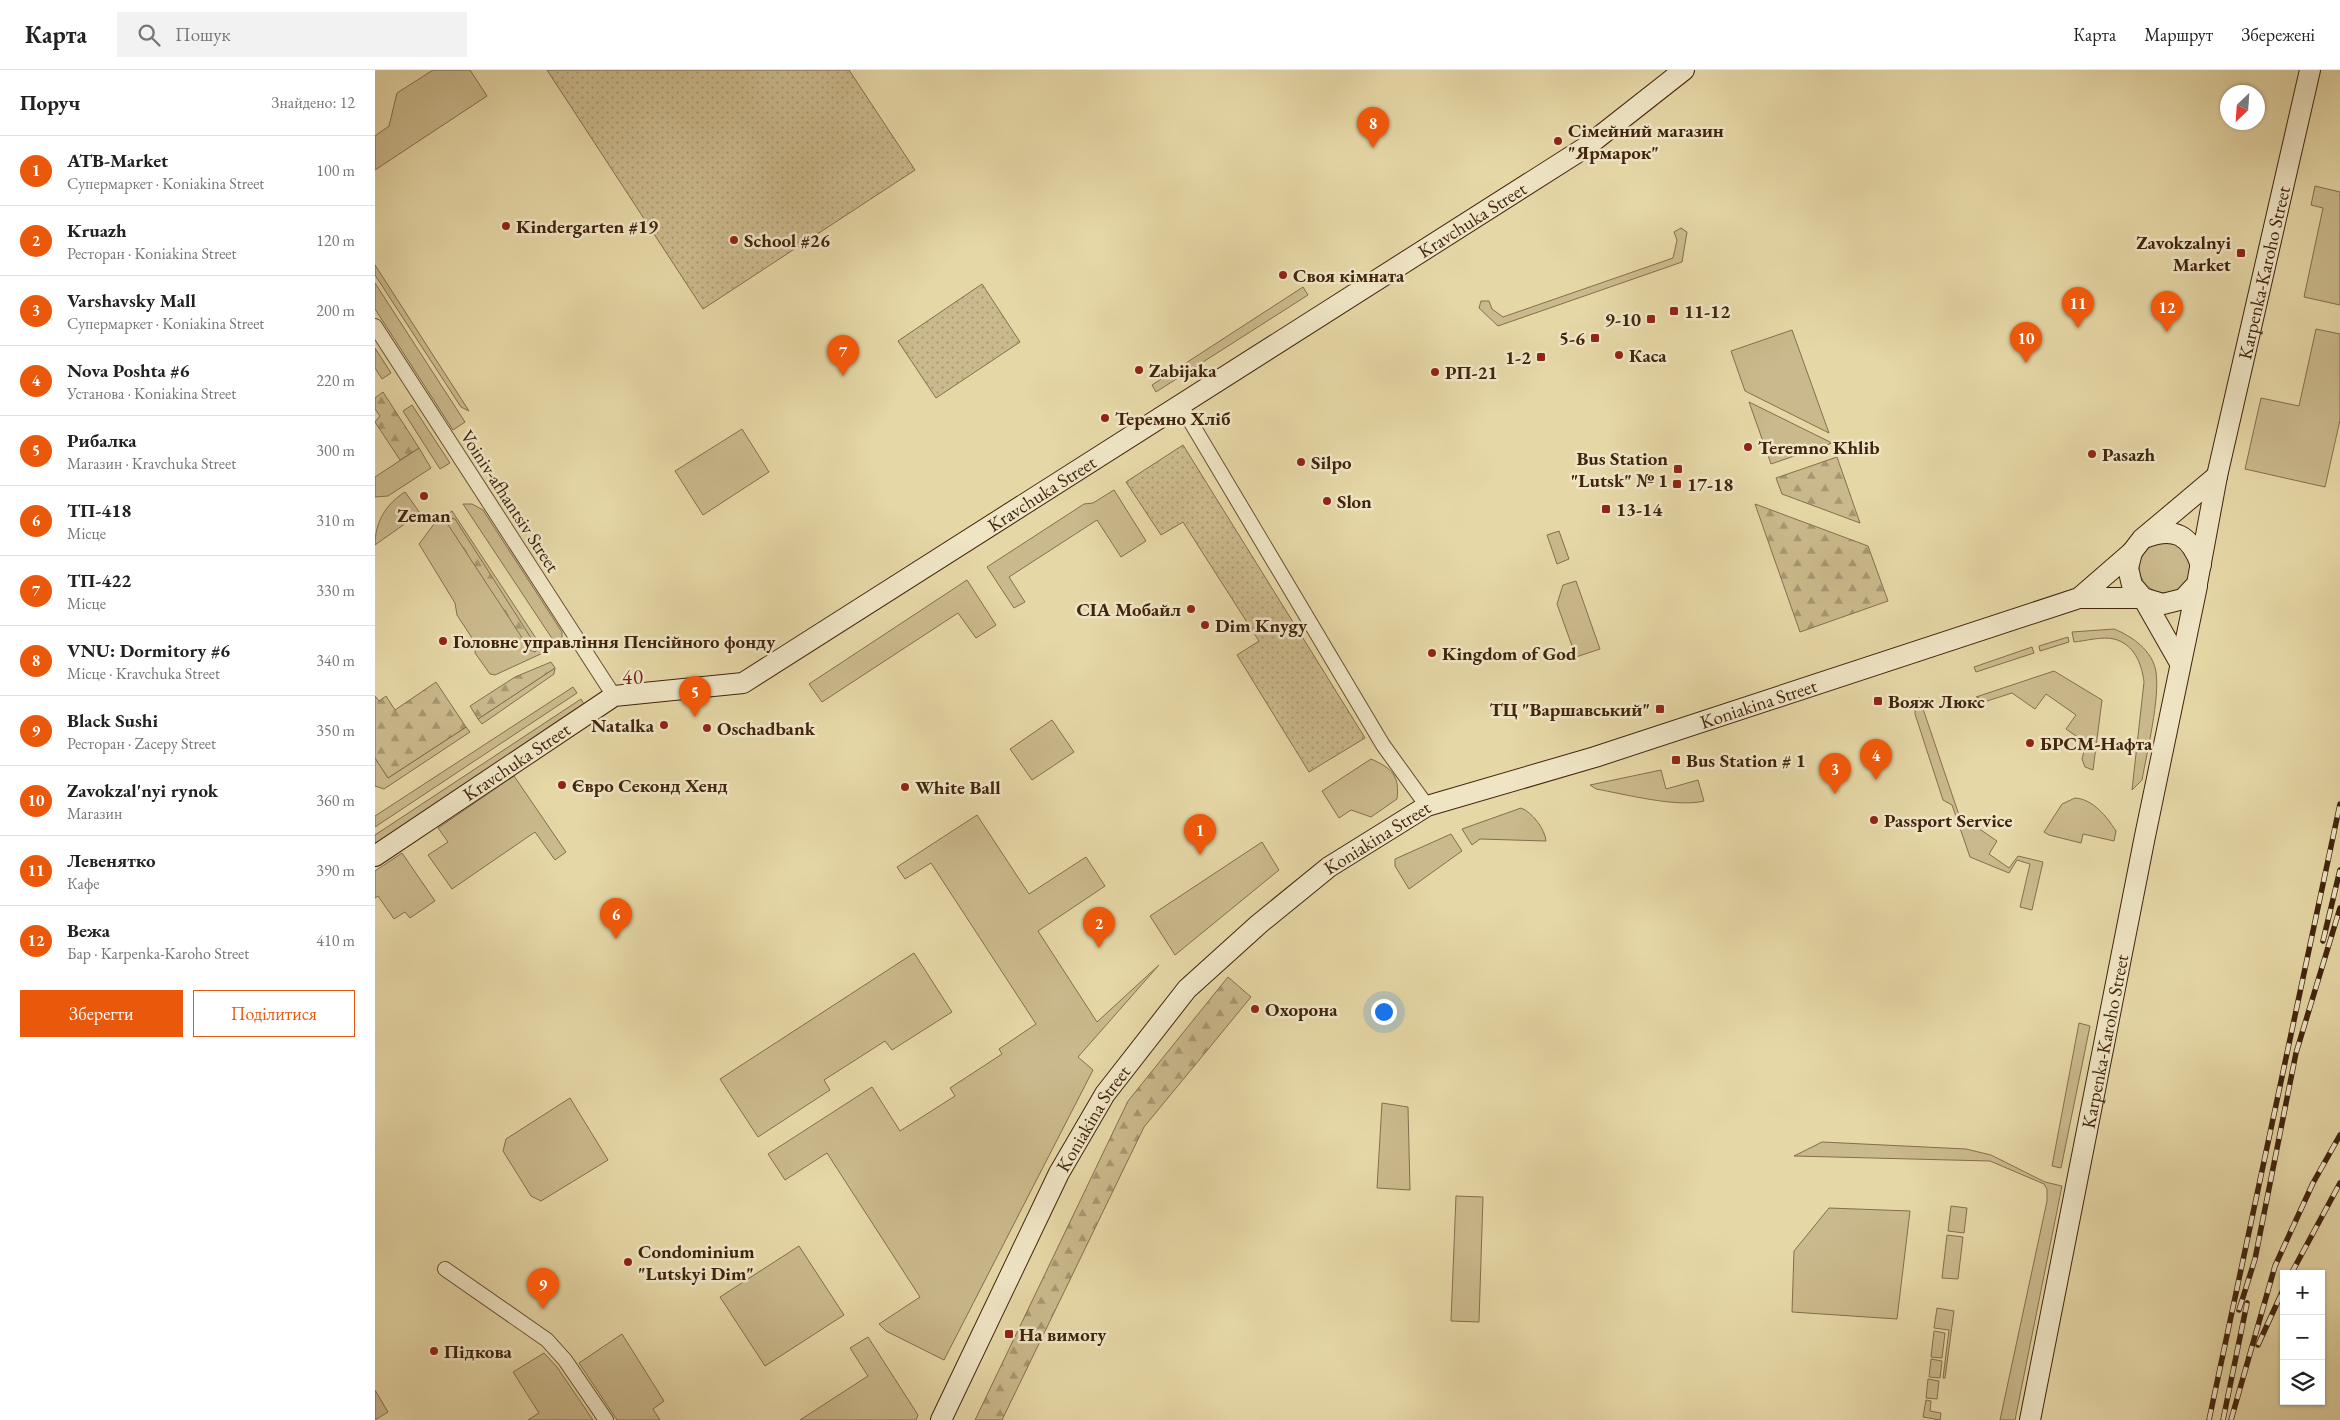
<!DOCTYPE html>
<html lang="uk">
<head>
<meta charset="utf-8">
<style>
	:root { --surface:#fff; --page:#f2f2f2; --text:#222; --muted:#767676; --line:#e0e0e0; --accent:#ea580c }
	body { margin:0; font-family:"EB Garamond",serif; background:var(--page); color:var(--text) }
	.controls { position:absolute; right:15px; bottom:15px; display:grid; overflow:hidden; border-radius:0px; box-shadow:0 1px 4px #0004 }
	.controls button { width:45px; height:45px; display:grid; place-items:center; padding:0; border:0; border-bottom:1px solid var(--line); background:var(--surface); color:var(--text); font:25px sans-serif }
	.compass { position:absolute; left:1845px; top:15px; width:45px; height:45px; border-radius:50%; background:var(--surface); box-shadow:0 1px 4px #0004; rotate:205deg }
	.you { position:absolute; left:1008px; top:941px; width:18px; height:18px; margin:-12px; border:4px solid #fff; border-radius:50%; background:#1a73e8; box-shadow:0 0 0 8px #1a73e833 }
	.badge { display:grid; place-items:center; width:32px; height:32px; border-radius:50%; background:var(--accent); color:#fff; font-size:16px; font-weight:700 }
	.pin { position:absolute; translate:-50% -41px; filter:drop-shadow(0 1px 2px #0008) }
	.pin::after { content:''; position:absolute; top:26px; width:18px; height:15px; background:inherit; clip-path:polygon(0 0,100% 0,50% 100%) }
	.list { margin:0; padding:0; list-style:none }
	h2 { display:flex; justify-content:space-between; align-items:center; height:65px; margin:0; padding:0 20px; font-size:21px }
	h2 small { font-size:16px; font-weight:400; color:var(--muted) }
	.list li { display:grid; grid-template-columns:32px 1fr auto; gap:15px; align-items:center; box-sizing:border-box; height:70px; padding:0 20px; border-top:1px solid var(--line) }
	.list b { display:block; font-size:19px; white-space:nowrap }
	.list p { margin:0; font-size:16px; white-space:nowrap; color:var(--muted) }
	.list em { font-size:16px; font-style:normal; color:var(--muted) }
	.actions { display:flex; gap:10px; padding:15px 20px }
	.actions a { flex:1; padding:11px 0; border:1px solid var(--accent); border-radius:0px; text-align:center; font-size:18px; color:var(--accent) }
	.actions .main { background:var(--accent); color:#fff }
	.icon { flex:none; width:28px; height:28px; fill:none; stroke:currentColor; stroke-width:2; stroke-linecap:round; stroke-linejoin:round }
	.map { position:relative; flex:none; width:1965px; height:1350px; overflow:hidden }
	header { display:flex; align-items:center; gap:30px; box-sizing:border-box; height:70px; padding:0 25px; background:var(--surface); border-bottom:1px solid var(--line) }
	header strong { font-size:24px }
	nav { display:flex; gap:28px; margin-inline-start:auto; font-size:18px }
	.search { width:350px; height:45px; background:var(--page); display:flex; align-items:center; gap:12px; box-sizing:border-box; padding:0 18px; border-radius:0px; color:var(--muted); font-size:19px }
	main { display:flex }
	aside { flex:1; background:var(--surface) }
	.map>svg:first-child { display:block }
	.grass { fill:#cab98c; stroke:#866e4c }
	.forest { fill:url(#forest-firs); stroke:#866e4c }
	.park { fill:url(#park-dots); stroke:#866e4c }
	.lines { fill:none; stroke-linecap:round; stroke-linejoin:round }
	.street-casing { stroke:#6a5133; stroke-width:16 }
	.secondary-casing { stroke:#41240d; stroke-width:22 }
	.street { stroke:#efe5c5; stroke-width:14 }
	.secondary { stroke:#efe5c5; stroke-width:20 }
	.rail-casing { stroke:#41240d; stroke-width:5.5 }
	.rail { stroke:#efe5c5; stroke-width:4; stroke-dasharray:11; stroke-linecap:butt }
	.poi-dot { fill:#8f2418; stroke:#efe5c5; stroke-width:2 }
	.labels { text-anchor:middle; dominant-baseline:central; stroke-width:5; stroke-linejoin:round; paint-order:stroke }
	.poi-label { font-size:19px; font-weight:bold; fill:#41240d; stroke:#efe5c5; text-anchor:start }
	.street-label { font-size:19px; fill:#41240d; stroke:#efe5c5 }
	.quarter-label { font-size:21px; letter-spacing:1px; fill:#7a1f14; stroke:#efe5c5 }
</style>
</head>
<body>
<header>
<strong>Карта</strong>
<div class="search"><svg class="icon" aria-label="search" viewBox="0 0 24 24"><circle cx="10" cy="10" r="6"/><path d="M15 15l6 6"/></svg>Пошук</div>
<nav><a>Карта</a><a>Маршрут</a><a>Збережені</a></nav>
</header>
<main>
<aside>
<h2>Поруч<small>Знайдено: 12</small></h2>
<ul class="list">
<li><span class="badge">1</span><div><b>ATB-Market</b><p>Супермаркет · Koniakina Street</p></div><em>100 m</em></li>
<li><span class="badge">2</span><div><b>Kruazh</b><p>Ресторан · Koniakina Street</p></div><em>120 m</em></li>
<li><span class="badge">3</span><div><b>Varshavsky Mall</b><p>Супермаркет · Koniakina Street</p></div><em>200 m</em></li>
<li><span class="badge">4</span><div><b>Nova Poshta #6</b><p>Установа · Koniakina Street</p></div><em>220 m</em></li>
<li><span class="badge">5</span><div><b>Рибалка</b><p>Магазин · Kravchuka Street</p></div><em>300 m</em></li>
<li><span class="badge">6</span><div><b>ТП-418</b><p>Місце</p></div><em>310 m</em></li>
<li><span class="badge">7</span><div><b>ТП-422</b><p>Місце</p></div><em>330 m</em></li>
<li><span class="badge">8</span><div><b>VNU: Dormitory #6</b><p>Місце · Kravchuka Street</p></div><em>340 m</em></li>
<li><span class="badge">9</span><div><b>Black Sushi</b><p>Ресторан · Zacepy Street</p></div><em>350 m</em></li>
<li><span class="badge">10</span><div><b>Zavokzal'nyi rynok</b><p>Магазин</p></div><em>360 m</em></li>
<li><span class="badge">11</span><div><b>Левенятко</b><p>Кафе</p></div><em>390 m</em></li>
<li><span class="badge">12</span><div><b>Вежа</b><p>Бар · Karpenka-Karoho Street</p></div><em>410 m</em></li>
</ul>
<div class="actions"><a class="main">Зберегти</a><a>Поділитися</a></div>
</aside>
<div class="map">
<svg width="1965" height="1350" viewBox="0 0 1965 1350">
	<defs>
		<pattern id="forest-firs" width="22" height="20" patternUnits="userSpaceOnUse" patternTransform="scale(1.25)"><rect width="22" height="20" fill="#cab98c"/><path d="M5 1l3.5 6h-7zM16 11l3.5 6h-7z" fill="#a69671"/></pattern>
		<pattern id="park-dots" width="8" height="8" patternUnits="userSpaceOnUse" patternTransform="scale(1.25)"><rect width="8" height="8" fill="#cab98c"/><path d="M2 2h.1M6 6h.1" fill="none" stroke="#a69671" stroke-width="1.8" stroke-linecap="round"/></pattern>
	</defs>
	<rect width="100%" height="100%" fill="#e6d7a6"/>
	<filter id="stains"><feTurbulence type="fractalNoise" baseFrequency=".004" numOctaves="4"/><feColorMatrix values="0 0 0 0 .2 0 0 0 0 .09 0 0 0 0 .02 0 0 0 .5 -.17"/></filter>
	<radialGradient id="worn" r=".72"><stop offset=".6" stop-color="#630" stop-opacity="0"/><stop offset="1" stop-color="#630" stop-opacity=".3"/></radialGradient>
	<g class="grass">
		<path d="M58,0h37l17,26 -112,74v-34l14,-10 8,-33z"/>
		<path d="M1940,116l25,6v113l-36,-8 19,-89 -12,-3z"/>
		<path d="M1306,158l6,4 -5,30 -184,64 -19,-18 2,-7h8l3,8 11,8 170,-59 4,-18 -3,-8z"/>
		<path d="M0,195l94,146 -8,-4 -86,-132z"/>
		<path d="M0,213l90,139 -12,8 -78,-121z"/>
		<path d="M928,217l5,8 -152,97 -4,-7z"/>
		<path d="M1941,259l24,5v86l-15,67 -80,-18 16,-71 38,8z"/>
		<path d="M1417,260l37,103 -84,-42 -14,-40z"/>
		<path d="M0,278l16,25 -9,6 -7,-11z"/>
		<path d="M1374,332l83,41 -61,21z"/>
		<path d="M37,335l38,58 -10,6 -37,-58z"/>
		<path d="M367,359l27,43 -66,43 -28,-44z"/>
		<path d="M44,378l12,20 -43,28 -13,1v-20z"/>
		<path d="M739,420l32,51 -25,16 -24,-37 -88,57 16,25 -11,6 -27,-41 97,-63 9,-1z"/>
		<path d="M30,422l15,21 -45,32c0,-23 11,-41 30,-53z"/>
		<path d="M88,434h9l11,6 79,122v6l-5,8z"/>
		<path d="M77,441l93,141 -50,23 -5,-1 -15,-21 1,-9 -19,-29 -2,-12 -36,-59 15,-20z"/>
		<path d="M1184,461l10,28 -12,5 -10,-29z"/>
		<circle cx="1790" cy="497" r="26"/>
		<path d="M592,510l29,45 -20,13 -18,-25 -136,89 -13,-18z"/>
		<path d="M1201,511l24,68 -24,8 -19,-53 6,-19z"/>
		<path d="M1739,559c18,7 39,22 42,43 4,26 -9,80 -14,108l-10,10 12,-108c-2,-18 -10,-38 -30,-43 -11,-3 -29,2 -40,3l-2,-10z"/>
		<path d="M1693,567l1,5 -29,9 -1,-5z"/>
		<path d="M1657,577l2,6 -58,19 -2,-5z"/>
		<path d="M180,598l-1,6 -72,50 -4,-5z"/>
		<path d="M1679,601l48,29 -9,70 -8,-3 -3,-8 4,-16 -20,-14 10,-14 -30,-21 -11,15 -23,-16 -25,8 -11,-4z"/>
		<path d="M198,617l4,6 -202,134v-11z"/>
		<path d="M1544,627l40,118 38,26 -8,13 20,14 9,-12 25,6 -11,48 -12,-3 10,-43 -13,-4 -8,13 -39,-16 -18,-52 -9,-5 -28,-86v-11z"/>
		<path d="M206,629l4,7 -210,139v-10z"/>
		<path d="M677,650l22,32 -42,28 -22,-31z"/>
		<path d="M91,657l4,5 -86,57 -9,-3v-28l13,20z"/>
		<path d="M996,689c21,9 29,17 26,40l-26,18 -20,-7 -12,8 -17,-27z"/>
		<path d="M1286,700l5,19 32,-9 6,21c-26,7 -80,-7 -108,-12l-6,-4z"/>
		<path d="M139,706l52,76 -11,8 -20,-28 -83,57 -24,-34 20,-13 -10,-14z"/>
		<path d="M1700,728c18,1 32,19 41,33l-2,10 -31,-7 -2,9 -32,-8 -5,-3 18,-28z"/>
		<path d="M1146,738c11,4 24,21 25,33l-66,-2 -8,6 -10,-16z"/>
		<path d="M602,745l52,79 57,-37 19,29 -67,45 59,91 62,-57 -81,92 15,13 -149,290 -58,-29 -7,-7 41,-27 -93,-144 -42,27 -17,-26 104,-67 28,44 55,-35 -5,-8 52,-34 -3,-5 37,-25 -105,-161 -26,16 -8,-12z"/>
		<path d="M1076,764l11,17 -53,38 -14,-23v-7z"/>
		<path d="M887,772l17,28 -104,85 -25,-39z"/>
		<path d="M27,783l33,48 -25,17 -5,-6 -11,7 -16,-23 -3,2v-27z"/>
		<path d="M539,883l38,59 -60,38 -7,-9 -61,39 6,10 -72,47 -38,-58z"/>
		<path d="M1704,953l11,3 -29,142 -9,-2z"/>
		<path d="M195,1028l38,62 -67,41 -10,-5 -28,-45 3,-12z"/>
		<path d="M1007,1033l26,4 2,83 -33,-2z"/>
		<path d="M1447,1072l144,7 25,6 54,27 17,4 -47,234h-15l47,-219v-12l-3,-5 -54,-23 -196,-5z"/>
		<path d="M1081,1126l27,1 -4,125 -28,-1z"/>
		<path d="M1576,1136l16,2 -3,25 -16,-2z"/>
		<path d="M1454,1138l81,3 -13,108 -105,-7 2,-61z"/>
		<path d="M1572,1165l16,2 -5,42 -16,-1z"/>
		<path d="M424,1176l45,69 -79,51 -45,-69z"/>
		<path d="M1562,1238l17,3 -9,67h-2l6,-48 -15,-2z"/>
		<path d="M1559,1261l11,2 -3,25 -11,-1z"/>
		<path d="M247,1264l42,67 -11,8 7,11h-43l-38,-57z"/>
		<path d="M493,1267l50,78 -2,5h-116l68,-44 -18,-28z"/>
		<path d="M169,1283l13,14 36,53h-65l11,-7 -26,-41z"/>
		<path d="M1556,1289l11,2 -2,17 -11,-1z"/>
		<path d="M1553,1309l11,2 -2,18 -11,-1z"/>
		<path d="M0,1320l13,22 -13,8z"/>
		<path d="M1551,1330l5,1 -1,10 11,2 -1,7 -17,-3z"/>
	</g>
	<g class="forest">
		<path d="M8,322l36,56 -19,12 -25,-38 5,-6 -5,-7v-11z"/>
		<path d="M1462,387l23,66 -78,-29 -6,-16z"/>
		<path d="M1380,434l113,42 20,55 -88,31z"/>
		<path d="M76,448l4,1 83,130 -3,3 -5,-2 -83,-127z"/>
		<path d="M176,592l4,6 -77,51 -8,-13 45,-29z"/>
		<path d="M61,612l30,45 -78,51 -13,-20v-62l4,5 7,-5 9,14z"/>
		<path d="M853,907l23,20 -107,130 -142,293h-27l153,-319z"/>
	</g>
	<g class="park">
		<path d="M172,0h302l66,100 -212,139z"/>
		<path d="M607,214l38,58 -84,56 -38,-57z"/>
		<path d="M808,375l182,293 -56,34 -72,-117 22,-14 -76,-119 -22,13 -35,-53z"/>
	</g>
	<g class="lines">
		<defs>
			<g id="street">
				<path d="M0,256l239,370"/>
				<path d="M805,334l203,341 44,61"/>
				<path d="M70,1199l102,71 18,20 41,60"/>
			</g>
			<g id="secondary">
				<path d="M1769,468c31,-12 46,-3 57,27"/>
				<path d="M1757,482l-4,16 4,17 11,13 37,65"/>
				<path d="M1704,528l53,-46 10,-13 75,-63"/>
				<path id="s1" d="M0,786l239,-160 129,-13 843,-536 98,-77"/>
				<path id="s2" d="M566,1350l118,-247 46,-79 82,-105 72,-65 70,-57 98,-61 168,-49 484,-159h64l20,6 20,-5 14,-15 20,-108 93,-406"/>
				<path id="s3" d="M1655,1350l115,-584 52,-250"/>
			</g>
		</defs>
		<use href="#street" class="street-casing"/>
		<use href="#secondary" class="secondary-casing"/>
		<use href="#street" class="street"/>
		<use href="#secondary" class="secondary"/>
		<defs>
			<g id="rail">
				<path d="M1948,871l17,-71"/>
				<path d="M1916,1204l49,-91"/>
				<path d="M1864,1240l16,-51 41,-206 44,-145"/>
				<path d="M1883,1275l26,-57"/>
				<path d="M1834,1350l131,-616"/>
				<path d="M1848,1350l24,-117"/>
				<path d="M1856,1350l44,-154 38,-83 27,-48"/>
			</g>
		</defs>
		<use href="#rail" class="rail-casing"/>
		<use href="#rail" class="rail"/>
	</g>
	<g class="poi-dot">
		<circle cx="1183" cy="71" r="5"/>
		<circle cx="131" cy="156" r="5"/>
		<circle cx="359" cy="170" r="5"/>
		<rect x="1861" y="178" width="10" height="10" rx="2.5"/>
		<circle cx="908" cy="205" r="5"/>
		<rect x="1294" y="236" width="10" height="10" rx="2.5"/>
		<rect x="1271" y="244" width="10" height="10" rx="2.5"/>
		<rect x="1215" y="263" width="10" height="10" rx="2.5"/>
		<circle cx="1244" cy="285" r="5"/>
		<rect x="1161" y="282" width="10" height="10" rx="2.5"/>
		<circle cx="764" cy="300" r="5"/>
		<circle cx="1060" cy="302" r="5"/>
		<circle cx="730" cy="348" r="5"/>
		<circle cx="1373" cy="377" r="5"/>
		<circle cx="1717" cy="384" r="5"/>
		<circle cx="926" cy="392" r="5"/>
		<rect x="1298" y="394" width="10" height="10" rx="2.5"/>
		<rect x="1297" y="409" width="10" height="10" rx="2.5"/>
		<circle cx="49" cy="426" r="5"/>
		<circle cx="952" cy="431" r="5"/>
		<rect x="1226" y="434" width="10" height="10" rx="2.5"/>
		<circle cx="816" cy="539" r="5"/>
		<circle cx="830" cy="555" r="5"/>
		<circle cx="68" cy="571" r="5"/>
		<circle cx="1057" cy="583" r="5"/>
		<rect x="1498" y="626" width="10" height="10" rx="2.5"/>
		<rect x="1280" y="634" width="10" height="10" rx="2.5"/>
		<circle cx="289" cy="655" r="5"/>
		<circle cx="332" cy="658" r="5"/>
		<circle cx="1655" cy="673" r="5"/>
		<rect x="1296" y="685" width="10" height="10" rx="2.5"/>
		<circle cx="187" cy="715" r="5"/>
		<circle cx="530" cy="717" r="5"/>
		<circle cx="1499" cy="750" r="5"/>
		<circle cx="880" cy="939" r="5"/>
		<circle cx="253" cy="1192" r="5"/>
		<rect x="629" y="1259" width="10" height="10" rx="2.5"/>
		<circle cx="59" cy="1281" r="5"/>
	</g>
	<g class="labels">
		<g class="poi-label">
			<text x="1193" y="60">Сімейний магазин<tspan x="1193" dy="22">"Ярмарок"</tspan></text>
			<text x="141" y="156">Kindergarten #19</text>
			<text x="369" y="170">School #26</text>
			<text x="1856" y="172" text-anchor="end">Zavokzalnyi<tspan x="1856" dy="22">Market</tspan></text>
			<text x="918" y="205">Своя кімната</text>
			<text x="1309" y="241">11-12</text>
			<text x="1266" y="249" text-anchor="end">9-10</text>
			<text x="1210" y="268" text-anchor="end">5-6</text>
			<text x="1254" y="285">Каса</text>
			<text x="1156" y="287" text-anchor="end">1-2</text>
			<text x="774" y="300">Zabijaka</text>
			<text x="1070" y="302">РП-21</text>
			<text x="740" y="348">Теремно Хліб</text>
			<text x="1383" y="377">Teremno Khlib</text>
			<text x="1727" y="384">Pasazh</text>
			<text x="1293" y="388" text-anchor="end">Bus Station<tspan x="1293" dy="22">"Lutsk" № 1</tspan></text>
			<text x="936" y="392">Silpo</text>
			<text x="1312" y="414">17-18</text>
			<text x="962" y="431">Slon</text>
			<text x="1241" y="439">13-14</text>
			<text x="49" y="445" text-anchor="middle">Zeman</text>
			<text x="806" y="539" text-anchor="end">СІА Мобайл</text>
			<text x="840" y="555">Dim Knygy</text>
			<text x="78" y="571">Головне управління Пенсійного фонду</text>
			<text x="1067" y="583">Kingdom of God</text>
			<text x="1513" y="631">Вояж Люкс</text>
			<text x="1275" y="639" text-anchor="end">ТЦ "Варшавський"</text>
			<text x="279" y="655" text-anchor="end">Natalka</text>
			<text x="342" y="658">Oschadbank</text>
			<text x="1665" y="673">БРСМ-Нафта</text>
			<text x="1311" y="690">Bus Station # 1</text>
			<text x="197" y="715">Євро Секонд Хенд</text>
			<text x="540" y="717">White Ball</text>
			<text x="1509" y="750">Passport Service</text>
			<text x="890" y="939">Охорона</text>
			<text x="263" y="1181">Condominium<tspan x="263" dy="22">"Lutskyi Dim"</tspan></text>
			<text x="644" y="1264">На вимогу</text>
			<text x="69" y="1281">Підкова</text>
		</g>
		<g class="street-label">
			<text stroke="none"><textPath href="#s1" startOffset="1281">Kravchuka Street</textPath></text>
			<text stroke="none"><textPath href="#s2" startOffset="1930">Karpenka-Karoho Street</textPath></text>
			<text stroke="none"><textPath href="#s1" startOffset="771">Kravchuka Street</textPath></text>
			<text transform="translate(135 431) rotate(57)">Voiniv-afhantsiv Street</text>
			<text stroke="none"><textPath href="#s2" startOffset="1148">Koniakina Street</textPath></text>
			<text stroke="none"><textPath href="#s1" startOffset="170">Kravchuka Street</textPath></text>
			<text stroke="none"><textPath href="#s2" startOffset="742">Koniakina Street</textPath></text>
			<text stroke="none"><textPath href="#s3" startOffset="386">Karpenka-Karoho Street</textPath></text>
			<text stroke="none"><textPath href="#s2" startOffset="338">Koniakina Street</textPath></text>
		</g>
		<g class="quarter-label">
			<text x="258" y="606">40</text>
		</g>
	</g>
	<rect width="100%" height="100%" filter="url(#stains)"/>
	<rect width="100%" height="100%" fill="url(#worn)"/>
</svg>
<div class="controls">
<button>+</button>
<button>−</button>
<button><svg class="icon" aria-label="layers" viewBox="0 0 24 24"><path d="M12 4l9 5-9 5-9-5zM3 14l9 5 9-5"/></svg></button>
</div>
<svg class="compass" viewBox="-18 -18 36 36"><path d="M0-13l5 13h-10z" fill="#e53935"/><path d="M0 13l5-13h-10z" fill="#767676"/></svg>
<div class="you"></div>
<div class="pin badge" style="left:825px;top:785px">1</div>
<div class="pin badge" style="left:724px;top:878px">2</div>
<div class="pin badge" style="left:1460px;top:724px">3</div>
<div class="pin badge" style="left:1501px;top:710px">4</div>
<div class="pin badge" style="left:320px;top:647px">5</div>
<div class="pin badge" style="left:241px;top:869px">6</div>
<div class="pin badge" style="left:468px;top:306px">7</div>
<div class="pin badge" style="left:998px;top:78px">8</div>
<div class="pin badge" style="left:168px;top:1239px">9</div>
<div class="pin badge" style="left:1651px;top:293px">10</div>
<div class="pin badge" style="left:1703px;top:258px">11</div>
<div class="pin badge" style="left:1792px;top:262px">12</div>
</div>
</main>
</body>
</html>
